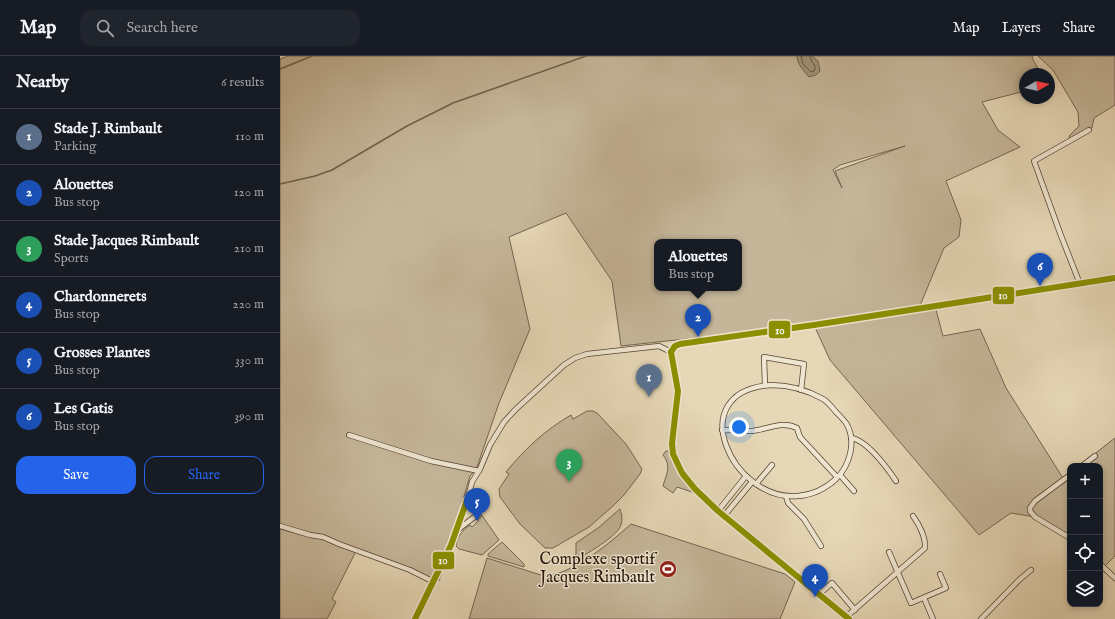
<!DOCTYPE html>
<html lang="en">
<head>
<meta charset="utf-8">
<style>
	:root { --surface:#171b24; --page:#20242c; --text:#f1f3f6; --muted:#9ea1a6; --line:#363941; --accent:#2563eb }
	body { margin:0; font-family:"IM FELL English",serif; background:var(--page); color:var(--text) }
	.controls { position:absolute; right:12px; bottom:12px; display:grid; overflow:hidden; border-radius:8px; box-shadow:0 2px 6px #0003 }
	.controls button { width:36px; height:36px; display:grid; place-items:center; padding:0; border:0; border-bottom:1px solid var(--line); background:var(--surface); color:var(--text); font:20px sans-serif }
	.compass { position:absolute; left:739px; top:12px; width:36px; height:36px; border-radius:50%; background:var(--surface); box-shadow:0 2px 6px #0003; rotate:81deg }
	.you { position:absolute; left:459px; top:371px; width:14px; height:14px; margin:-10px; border:3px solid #fff; border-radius:50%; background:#1a73e8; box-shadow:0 0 0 6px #1a73e833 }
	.badge { display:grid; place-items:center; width:26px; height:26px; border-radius:50%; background:var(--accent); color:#fff; font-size:13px; font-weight:700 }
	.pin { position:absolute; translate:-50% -33px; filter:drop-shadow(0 1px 2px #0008) }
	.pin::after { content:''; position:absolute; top:21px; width:14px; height:12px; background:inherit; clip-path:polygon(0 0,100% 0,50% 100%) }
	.popup { position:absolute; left:374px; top:183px; width:88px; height:52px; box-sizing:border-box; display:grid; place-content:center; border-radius:8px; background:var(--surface); filter:drop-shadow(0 1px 3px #0005); font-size:13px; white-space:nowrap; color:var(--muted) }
	.popup b { font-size:15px; color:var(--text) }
	.popup::after { content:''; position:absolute; left:50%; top:100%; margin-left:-8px; border:8px solid transparent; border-top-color:var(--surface) }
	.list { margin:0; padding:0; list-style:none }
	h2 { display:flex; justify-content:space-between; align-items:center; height:52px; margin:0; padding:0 16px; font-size:17px }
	h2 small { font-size:13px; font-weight:400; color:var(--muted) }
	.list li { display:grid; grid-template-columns:26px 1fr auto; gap:12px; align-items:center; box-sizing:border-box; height:56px; padding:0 16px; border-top:1px solid var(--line) }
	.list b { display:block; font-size:15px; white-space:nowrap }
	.list p { margin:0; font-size:13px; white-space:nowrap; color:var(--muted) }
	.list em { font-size:13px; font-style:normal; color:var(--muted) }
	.actions { display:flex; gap:8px; padding:12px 16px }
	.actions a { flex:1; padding:9px 0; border:1px solid var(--accent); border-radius:12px; text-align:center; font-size:14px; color:var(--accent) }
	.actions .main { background:var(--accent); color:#fff }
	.icon { flex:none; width:22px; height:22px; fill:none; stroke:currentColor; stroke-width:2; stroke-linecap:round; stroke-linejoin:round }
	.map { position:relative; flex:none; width:835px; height:563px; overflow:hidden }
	header { display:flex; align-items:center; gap:24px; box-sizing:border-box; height:56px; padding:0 20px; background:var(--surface); border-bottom:1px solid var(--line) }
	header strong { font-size:19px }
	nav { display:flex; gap:22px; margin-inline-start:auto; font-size:14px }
	.search { width:280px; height:36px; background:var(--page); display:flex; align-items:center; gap:10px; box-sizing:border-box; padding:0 14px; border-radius:12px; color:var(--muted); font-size:15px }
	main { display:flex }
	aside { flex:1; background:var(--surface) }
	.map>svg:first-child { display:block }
	.green { fill:#c5b699; stroke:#746451; fill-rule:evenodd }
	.water { fill:#a3947b; stroke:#6f604d }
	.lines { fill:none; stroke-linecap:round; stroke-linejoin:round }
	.shore { stroke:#625442; stroke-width:1 }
	.stream { stroke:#6f604d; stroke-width:1.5 }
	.minor-casing { stroke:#534434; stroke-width:6 }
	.minor { stroke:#efe5d0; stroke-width:4.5 }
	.bus-1-casing { stroke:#efe5d0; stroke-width:9 }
	.bus-1 { stroke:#8b8f00; stroke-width:6 }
	.labels { text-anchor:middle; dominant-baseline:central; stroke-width:3; stroke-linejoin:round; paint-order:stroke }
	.poi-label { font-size:16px; fill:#221309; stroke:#efe5d0; text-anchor:end }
	.line-badge { stroke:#efe5d0; stroke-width:1.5 }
	.badge-label { font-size:11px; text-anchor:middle; font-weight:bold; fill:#fff }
</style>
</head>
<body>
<header>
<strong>Map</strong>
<div class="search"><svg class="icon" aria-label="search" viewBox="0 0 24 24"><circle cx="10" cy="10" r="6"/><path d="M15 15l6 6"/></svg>Search here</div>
<nav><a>Map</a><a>Layers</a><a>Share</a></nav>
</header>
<main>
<aside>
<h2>Nearby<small>6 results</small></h2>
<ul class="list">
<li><span class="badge" style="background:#5c6f8a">1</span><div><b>Stade J. Rimbault</b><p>Parking</p></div><em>110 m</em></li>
<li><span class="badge" style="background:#1a4fb4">2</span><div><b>Alouettes</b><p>Bus stop</p></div><em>120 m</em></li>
<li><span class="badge" style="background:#2e9e5b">3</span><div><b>Stade Jacques Rimbault</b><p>Sports</p></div><em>210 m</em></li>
<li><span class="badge" style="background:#1a4fb4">4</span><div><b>Chardonnerets</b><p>Bus stop</p></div><em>220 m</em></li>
<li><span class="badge" style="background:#1a4fb4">5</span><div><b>Grosses Plantes</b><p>Bus stop</p></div><em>330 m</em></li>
<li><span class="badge" style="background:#1a4fb4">6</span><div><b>Les Gatis</b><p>Bus stop</p></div><em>390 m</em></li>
</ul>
<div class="actions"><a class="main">Save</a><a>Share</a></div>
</aside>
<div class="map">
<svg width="835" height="563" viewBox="0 0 835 563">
	<rect width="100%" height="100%" fill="#e6d7b6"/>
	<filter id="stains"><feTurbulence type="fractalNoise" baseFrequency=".005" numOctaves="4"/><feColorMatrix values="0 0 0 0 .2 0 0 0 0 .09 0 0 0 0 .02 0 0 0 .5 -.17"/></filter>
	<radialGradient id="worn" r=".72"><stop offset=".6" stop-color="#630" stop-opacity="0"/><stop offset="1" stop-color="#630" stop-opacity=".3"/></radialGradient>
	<g class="green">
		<path d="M8,0h745l-1,2 9,16h-16v17l-43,11 16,28 22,17 -74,34 15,39 -2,17 -15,11 -25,60 16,-2 8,30 37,-7 26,59 57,90 7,-5v68l-35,-24 -24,-4 -32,22 -149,-175 -16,-35 -193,21 -9,-65 -46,-68 -57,24 21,92 -31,74 -23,67 -6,6 -31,105 -82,-32 -25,50 4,3 -9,17h-47v-560zM625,90l-70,25 7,17 -9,-18 7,-5zM377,186h82v46h-82z"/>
		<path d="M758,0h77v49l-21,13 -2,10 -22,13 -1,-5 10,-10 -1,-14 -25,-42z"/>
		<path d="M307,355h6l4,2 29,31 16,25 -2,5 -16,21 -11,11 -24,21 -36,21h-8l-25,-24 -20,-27 -1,-8 10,-15 -3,-2c19,-23 39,-42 65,-57l2,4z"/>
		<path d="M835,382v118l-10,10 -5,-3v-97h-21z"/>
		<path d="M386,395h2l9,19 18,21v2l-18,-6 -4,6 -10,-7c3,-11 9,-20 0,-31z"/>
		<path d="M340,453c2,6 3,13 0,18 -6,12 -39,30 -51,37l7,-10v-11l22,-15z"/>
		<path d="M201,458l18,26 -17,15 -23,-6 -3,-3c1,-10 6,-15 14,-21l2,2 6,-6v-2l3,-2z"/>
		<path d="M351,468l154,50 10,8 -15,37h-311l18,-61 57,18c28,-1 67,-34 87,-52z"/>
		<path d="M222,486l22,22v3l-36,-11v-2z"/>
	</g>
	<path class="water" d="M517,0h15l6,5 2,10 -4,4 -7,2c-5,-6 -12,-13 -12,-21z"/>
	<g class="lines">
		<path class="shore" d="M521,0l2,8 8,8 3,-1c4,-6 -4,-9 -4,-15"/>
		<g class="stream">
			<path d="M0,13l32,-13"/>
			<path d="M0,128l35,-8 17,-6 75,-44 46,-23 133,-47"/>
		</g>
		<defs>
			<g id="minor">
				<path d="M800,228l-20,-51 -26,-72 55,-31"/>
				<path d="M391,296l4,-6 5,-2 134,-19 301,-47"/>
				<path d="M391,296c2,13 7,26 7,39 -1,17 -6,34 -6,52 0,29 27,50 46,68l131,108"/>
				<path d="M485,329l-1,-28 40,7 -3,26"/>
				<path d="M491,329c18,0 36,5 52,14 5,3 9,8 13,13 3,3 7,7 10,11 11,18 4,42 -10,56 -11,10 -23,16 -38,17 -66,6 -117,-105 -27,-111z"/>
				<path d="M442,374c9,0 19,1 29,1 16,-1 31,-11 46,-3l3,9 37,40"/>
				<path d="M69,379l82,26 48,10"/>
				<path d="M571,382c16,2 37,31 45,43"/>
				<path d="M802,410l13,-10"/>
				<path d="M560,419l14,16"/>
				<path d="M790,419l-35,26 -5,7v3l5,6 35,21"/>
				<path d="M476,428l16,-19"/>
				<path d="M506,440l2,7 16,16 17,27"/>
				<path d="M438,455l28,-35"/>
				<path d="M444,460l28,-34"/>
				<path d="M0,470l30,9 13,2 16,7 71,26 24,12"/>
				<path d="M176,475l21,-16c1,-8 -1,-14 -10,-15"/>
				<path d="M609,496l22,51 35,-15 -6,-14"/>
				<path d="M820,508l15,14"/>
				<path d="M538,539l14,-12 23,27"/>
				<path d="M644,542l9,21"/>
				<path d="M566,561l79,-69c1,-10 -6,-24 -12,-32"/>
				<path d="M135,563l36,-74 14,-36 7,-27 8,-13 10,-24 14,-23 12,-13 48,-44 11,-7 12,-4 72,-8 12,6"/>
				<path d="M701,563l38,-39 12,-10"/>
			</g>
		</defs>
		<use href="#minor" class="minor-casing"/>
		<use href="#minor" class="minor"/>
		<defs>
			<g id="bus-1">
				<path d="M391,296l4,-6 5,-2 134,-19 301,-47"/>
				<path d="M391,296l7,39 -6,52 1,11 9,19 13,16 23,22 131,108"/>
				<path d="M135,563l36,-74 16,-45"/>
			</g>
		</defs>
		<use href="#bus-1" class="bus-1-casing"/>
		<use href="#bus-1" class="bus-1"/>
	</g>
	<defs>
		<symbol id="stadium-disc" viewBox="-11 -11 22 22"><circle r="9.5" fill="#8f2418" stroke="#efe5d0"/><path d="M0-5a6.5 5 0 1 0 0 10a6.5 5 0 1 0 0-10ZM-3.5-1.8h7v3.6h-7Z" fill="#fff"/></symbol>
	</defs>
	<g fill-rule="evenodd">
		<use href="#stadium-disc" x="378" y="503" width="20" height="20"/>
	</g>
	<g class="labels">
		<g class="poi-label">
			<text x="375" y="504">Complexe sportif<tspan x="375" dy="18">Jacques Rimbault</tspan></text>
		</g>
	</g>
	<g class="line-badge">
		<rect x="712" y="230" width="23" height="19" rx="4" fill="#8b8f00"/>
		<rect x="488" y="264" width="23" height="19" rx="4" fill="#8b8f00"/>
		<rect x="152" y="495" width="23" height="19" rx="4" fill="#8b8f00"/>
	</g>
	<g class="badge-label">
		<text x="723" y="243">10</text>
		<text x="500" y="278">10</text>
		<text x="163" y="508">10</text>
	</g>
	<rect width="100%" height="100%" filter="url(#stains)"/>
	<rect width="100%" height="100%" fill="url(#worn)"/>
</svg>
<div class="controls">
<button>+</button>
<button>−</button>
<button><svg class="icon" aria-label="locate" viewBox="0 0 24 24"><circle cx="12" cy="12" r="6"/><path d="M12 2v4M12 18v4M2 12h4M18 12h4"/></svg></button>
<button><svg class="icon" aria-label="layers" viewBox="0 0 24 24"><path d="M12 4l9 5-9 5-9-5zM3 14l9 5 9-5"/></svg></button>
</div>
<svg class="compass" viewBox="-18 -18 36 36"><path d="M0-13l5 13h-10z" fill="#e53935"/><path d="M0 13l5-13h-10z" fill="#9ea1a6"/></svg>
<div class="you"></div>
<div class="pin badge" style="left:369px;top:341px;background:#5c6f8a">1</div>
<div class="pin badge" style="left:418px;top:281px;background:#1a4fb4">2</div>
<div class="popup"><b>Alouettes</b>Bus stop</div>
<div class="pin badge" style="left:289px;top:426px;background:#2e9e5b">3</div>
<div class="pin badge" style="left:535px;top:541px;background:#1a4fb4">4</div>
<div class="pin badge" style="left:197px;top:465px;background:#1a4fb4">5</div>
<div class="pin badge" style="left:760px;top:230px;background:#1a4fb4">6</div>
</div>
</main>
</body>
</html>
